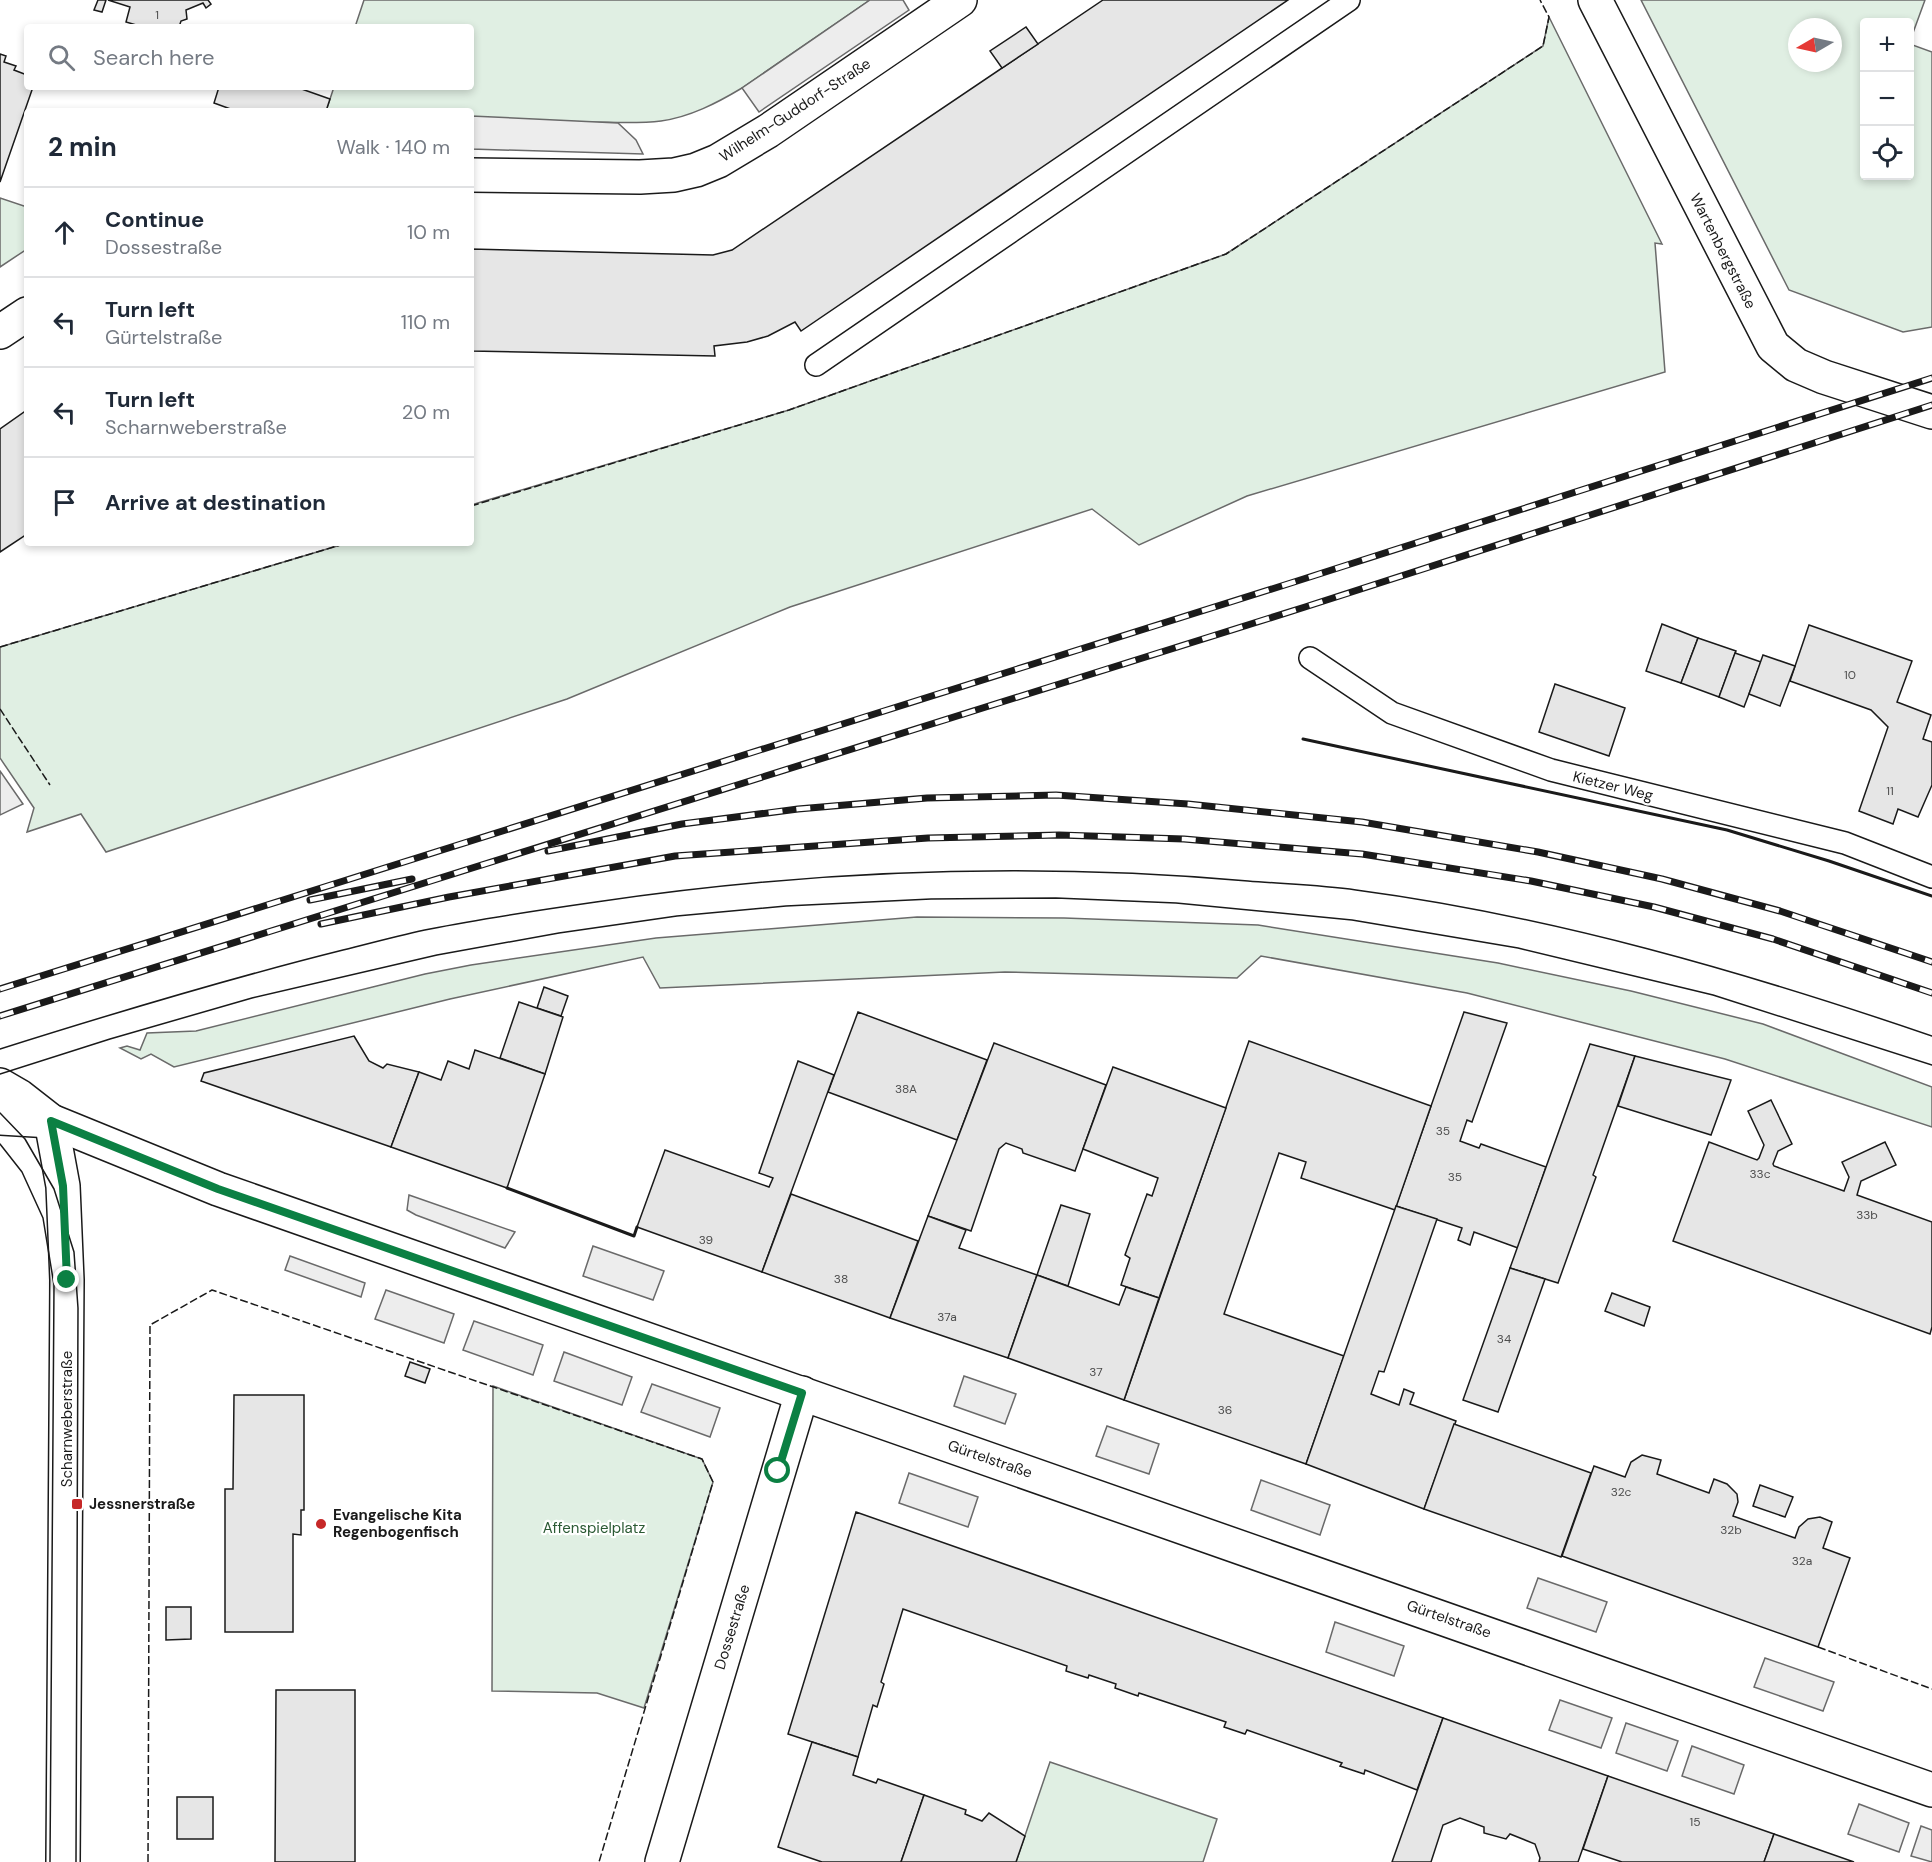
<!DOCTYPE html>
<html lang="en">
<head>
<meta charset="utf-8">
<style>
	:root { --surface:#fff; --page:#f6f6f7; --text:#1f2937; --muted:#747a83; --line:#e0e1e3 }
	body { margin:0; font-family:"DM Sans",sans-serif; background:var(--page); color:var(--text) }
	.controls { position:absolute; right:18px; top:18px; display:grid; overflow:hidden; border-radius:6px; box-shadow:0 3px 9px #0003 }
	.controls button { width:54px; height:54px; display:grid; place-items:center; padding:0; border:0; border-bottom:2px solid var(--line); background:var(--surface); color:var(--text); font:30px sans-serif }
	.compass { position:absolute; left:1788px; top:18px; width:54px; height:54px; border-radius:50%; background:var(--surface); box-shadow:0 3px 9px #0003; rotate:261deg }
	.stop { position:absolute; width:18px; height:18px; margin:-14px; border:4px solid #0b8043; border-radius:50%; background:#fff }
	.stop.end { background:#0b8043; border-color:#fff; box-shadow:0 2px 6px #0008 }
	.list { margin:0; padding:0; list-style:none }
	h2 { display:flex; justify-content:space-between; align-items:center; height:78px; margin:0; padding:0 24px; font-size:26px }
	h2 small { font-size:20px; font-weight:400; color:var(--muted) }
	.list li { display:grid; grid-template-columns:39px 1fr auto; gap:18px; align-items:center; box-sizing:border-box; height:90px; padding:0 24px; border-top:2px solid var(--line) }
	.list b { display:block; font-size:22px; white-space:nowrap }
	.list p { margin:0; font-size:20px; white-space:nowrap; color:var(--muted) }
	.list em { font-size:20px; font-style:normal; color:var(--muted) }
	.icon { flex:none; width:33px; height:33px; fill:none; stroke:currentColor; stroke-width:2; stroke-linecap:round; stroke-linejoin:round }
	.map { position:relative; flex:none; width:1932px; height:1862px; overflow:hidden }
	.search { position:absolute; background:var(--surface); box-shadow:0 3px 9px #0003; left:24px; top:24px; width:450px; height:66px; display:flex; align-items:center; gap:15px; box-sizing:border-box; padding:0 21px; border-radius:6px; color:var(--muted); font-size:22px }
	.panel { position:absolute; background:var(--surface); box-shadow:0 3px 9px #0003; left:24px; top:108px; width:450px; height:438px; border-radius:6px }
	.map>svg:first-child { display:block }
	.green { fill:#e0efe3; stroke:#6a6a6a; stroke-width:1.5; fill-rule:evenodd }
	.parking { fill:#ededed; stroke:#6a6a6a; stroke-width:1.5 }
	.building { fill:#e6e6e6; stroke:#1a1a1a; stroke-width:1.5 }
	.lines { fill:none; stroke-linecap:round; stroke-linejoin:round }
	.service-casing { stroke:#1a1a1a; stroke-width:24 }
	.minor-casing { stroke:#1a1a1a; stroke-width:36 }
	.tertiary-casing { stroke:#1a1a1a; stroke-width:36 }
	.secondary-casing { stroke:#1a1a1a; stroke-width:36 }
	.service { stroke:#fff; stroke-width:21 }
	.minor { stroke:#fff; stroke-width:33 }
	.tertiary { stroke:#fff; stroke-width:33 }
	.secondary { stroke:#fff; stroke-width:33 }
	.tram { stroke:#1a1a1a; stroke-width:1.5 }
	.rail-casing { stroke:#1a1a1a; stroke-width:7 }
	.rail { stroke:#fff; stroke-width:4.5; stroke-dasharray:14; stroke-linecap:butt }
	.fence { stroke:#1a1a1a; stroke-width:1.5; stroke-dasharray:8 3; stroke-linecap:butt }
	.wall { stroke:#1a1a1a; stroke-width:3 }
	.route { stroke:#0b8043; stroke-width:8 }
	.poi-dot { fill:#c62828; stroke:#fff; stroke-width:2 }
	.labels { text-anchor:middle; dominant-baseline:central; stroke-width:4.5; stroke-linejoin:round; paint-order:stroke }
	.number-label { font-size:12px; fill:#4d4d4d }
	.street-label { font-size:15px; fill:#1a1a1a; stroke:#fff }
	.poi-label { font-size:15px; font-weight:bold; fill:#1a1a1a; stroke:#fff; text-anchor:start }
	.park-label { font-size:15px; fill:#2b5a34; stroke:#fff }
</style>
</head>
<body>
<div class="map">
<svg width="1932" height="1862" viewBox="0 0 1932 1862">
	<rect width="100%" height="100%" fill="#fff"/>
	<g class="green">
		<path d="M364,0h506l-128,88c-25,15 -52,29 -81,33 -24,3 -50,1 -74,1 -39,-1 -77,-2 -116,-3v-8h-145l8,-24h137v-60h-116z"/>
		<path d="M1641,0h284l-15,41v-19h-46v154h46v-132l22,8v275l-29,5 -114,-42zM1797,27h36v36h-36z"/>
		<path d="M1549,17l113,227 -7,-1 10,129 -418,124 -108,49 -47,-36 -302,98 -223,92 -461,153 -25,-38 -54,18 7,-24 -34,-50v-111l347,-104h124v-38l318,-95 437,-156 317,-208z"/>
		<path d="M0,198l27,9v42l-27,18z"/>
		<path d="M917,917l147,1 194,7 240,38 133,28 132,33 169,63v40l-207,-68 -258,-66 -206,-37 -24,22 -232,-6 -345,16 -17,-31 -193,42 -276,68 -23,-13 -10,5 -21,-11 7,-2 13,4 7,-17 49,-2 229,-57 46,-9 185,-27z"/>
		<path d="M493,1386l209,73 11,23 -69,226 -47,-15 -105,-2z"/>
		<path d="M1050,1762l167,57 -14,43h-187z"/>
	</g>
	<g class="parking">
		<path d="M870,0h33l6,10 -150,102 -17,-24z"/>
		<path d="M471,116l147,7 18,17 7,14 -172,-5z"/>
		<path d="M0,771l23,33 -23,11z"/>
		<path d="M409,1195l106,37 -10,16 -89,-33 -9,-5z"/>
		<path d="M593,1246l71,25 -11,29 -70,-24z"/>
		<path d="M290,1256l75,27 -4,14 -76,-27z"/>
		<path d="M386,1290l68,24 -10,29 -69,-24z"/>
		<path d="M474,1321l69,24 -10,30 -70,-25z"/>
		<path d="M564,1352l68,25 -10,28 -68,-24z"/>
		<path d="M964,1376l52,18 -11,30 -51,-18z"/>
		<path d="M652,1384l68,24 -10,29 -69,-25z"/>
		<path d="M1107,1426l52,18 -10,30 -53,-18z"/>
		<path d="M909,1473l69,24 -10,30 -69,-24z"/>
		<path d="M1261,1480l69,25 -10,30 -69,-25z"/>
		<path d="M1538,1578l69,24 -11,30 -69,-24z"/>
		<path d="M1335,1622l69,24 -10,30 -68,-24z"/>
		<path d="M1765,1658l69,24 -11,29 -69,-24z"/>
		<path d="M1560,1700l52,18 -11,30 -52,-18z"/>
		<path d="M1626,1723l52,18 -11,30 -51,-18z"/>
		<path d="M1692,1746l52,19 -10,29 -52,-18z"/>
		<path d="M1859,1804l50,19 -10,29 -51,-18z"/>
		<path d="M1921,1826l11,4v32l-21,-6z"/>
	</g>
	<g class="building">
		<path d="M98,0h8l-4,12 -8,-2z"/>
		<path d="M108,0h100l3,4 -5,4 -3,-5 -17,7 1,9 -6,2 -2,6h-36l-17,-5 4,-15z"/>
		<path d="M1103,0h185l-487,331 -6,-9 -27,14 -21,6 -33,4 1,10 -244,-5v-102l242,6 19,-5z"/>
		<path d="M1026,27l12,17 -36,24 -12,-17z"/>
		<path d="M0,54l6,2 -2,6 12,4 -2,4 13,5v12h6l-33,95z"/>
		<path d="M219,87h77l34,12 -4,12h-90l-22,-8z"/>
		<path d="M27,410v124l-27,18v-123z"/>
		<path d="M1662,624l36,14 -17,45 -35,-12z"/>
		<path d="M1809,625l103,36 -15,41 34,13 -8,24 9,3v43l-14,32 -20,-8 -5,15 -34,-13 29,-84 -17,-17 -81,-29z"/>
		<path d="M1698,638l38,13 -17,46 -38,-14z"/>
		<path d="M1735,653l26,9 -17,45 -25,-10z"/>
		<path d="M1763,655l32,11 -15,40 -31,-12z"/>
		<path d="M1555,684l70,24 -16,48 -70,-24z"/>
		<path d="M544,987l24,9 -7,20 -24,-8z"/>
		<path d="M519,1002l44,15 -18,57 -45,-16z"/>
		<path d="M858,1012l129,48 -30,80 -129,-48z"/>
		<path d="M1464,1012l43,11 -35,99 -5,-2 -7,21 19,7 2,-4 65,23 -28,81 -44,-16 -4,13 -12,-5 4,-12 -66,-22z"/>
		<path d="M354,1036l15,25 14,7 4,-4 32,8 -28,75 -190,-66 3,-8z"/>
		<path d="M1249,1041l182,65 -36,104 -94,-32 5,-16 -27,-9 -55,161 120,42 -38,108 -182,-64z"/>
		<path d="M994,1043l112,42 -31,86 -52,-18 -1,-4 -16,-6 -7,6 -28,82 -43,-15z"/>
		<path d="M1590,1044l45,12 -42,119 3,2 -38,106 -48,-15z"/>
		<path d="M475,1050l70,24 -38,114 -116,-41 28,-75 22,8 7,-19 21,8z"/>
		<path d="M1635,1056l96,24 -20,55 -93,-29z"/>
		<path d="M798,1061l36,14 -72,197 -125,-45 28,-77 104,37 4,-9 -14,-5z"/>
		<path d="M1113,1067l113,41 -67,190 -38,-13 9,-27 -5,-3 22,-61 5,2 6,-18 -75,-29z"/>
		<path d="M1771,1100l21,44 -14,7 -5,13 1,2 70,25 5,-14 -7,-15 43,-20 11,23 -35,16 -4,14 75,27v105l-2,7 -257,-93 36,-99 48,18 2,-2 5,-13 -16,-34z"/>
		<path d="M791,1194l127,47 -28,77 -128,-46z"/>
		<path d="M1061,1205l29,9 -22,72 -31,-11z"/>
		<path d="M1396,1206l41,13 -53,153 -5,-1 -8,23 28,11 5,-16 10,4 -4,11 46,17 -32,88 -118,-45z"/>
		<path d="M928,1216l38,14 -7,18 78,27 -29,83 -118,-40z"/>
		<path d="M1510,1268l35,11 -47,133 -35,-12z"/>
		<path d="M1037,1275l82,30 7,-18 33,11 -35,102 -116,-42z"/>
		<path d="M1612,1293l38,14 -6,19 -39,-15z"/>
		<path d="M410,1362l20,7 -5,14 -20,-7z"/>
		<path d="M234,1395h70v115h-3v25l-8,-1v98h-68v-143h8z"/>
		<path d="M1454,1424l137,49 -30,84 -137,-48z"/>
		<path d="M1642,1455l19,5 -4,14 52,19 5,-14 13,5 10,10 1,8 -5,14 62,22 4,-11 9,-8 12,-2 12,5 -9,26 27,10 -32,89 -256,-91 32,-90 31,11 6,-15z"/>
		<path d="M1760,1485l33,12 -8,20 -32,-11z"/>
		<path d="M856,1512l587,206 -26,72 -52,-20 -1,4 -24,-8 2,-3 -95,-33 -2,4 -21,-7 2,-5 -87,-29 -1,3 -23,-8 1,-4 -27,-9 -1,3 -22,-7 1,-5 -164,-57 -22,73 3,2 -7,23 -4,-2 -15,52 -70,-23z"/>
		<path d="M166,1607h25v32l-25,1z"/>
		<path d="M276,1690h79v172h-80z"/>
		<path d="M1443,1718l165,58 -30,86h-39l1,-4 -5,-14 -25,-10 -4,5 -22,-6v-6l-24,-9 -17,7 -12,37h-39z"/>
		<path d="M812,1742l46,15 -5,18 23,8 2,-4 46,16 -23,67h-79l-44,-15z"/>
		<path d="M1608,1776l166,58 -10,28h-142l-39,-13z"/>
		<path d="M924,1795l42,15 -1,4 17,7 7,-8 36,23 -9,26h-115z"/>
		<rect x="177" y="1797" width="36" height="42"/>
		<path d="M1774,1834l80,28h-90z"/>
	</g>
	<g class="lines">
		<defs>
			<g id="service">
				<path d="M816,365l533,-365"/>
				<path d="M1310,658l82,55 159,57 294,73 87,34"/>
			</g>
			<g id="minor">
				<path d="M1595,0l178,346 23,19 28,12 108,35"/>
				<path d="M471,175l169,2 34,-2 22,-5 22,-9 50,-30 192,-131"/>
				<path d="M0,332l27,-18"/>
				<path d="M662,1862l140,-469"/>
			</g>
			<path id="tertiary" d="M51,1121l12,65 4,94 -4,582"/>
			<g id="secondary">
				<path d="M0,1085l19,11 32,25 167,68 1714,601"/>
				<path d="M0,1118l51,3"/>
			</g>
		</defs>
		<use href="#service" class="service-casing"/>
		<use href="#minor" class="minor-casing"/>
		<use href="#tertiary" class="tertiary-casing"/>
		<use href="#secondary" class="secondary-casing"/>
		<use href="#service" class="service"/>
		<use href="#minor" class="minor"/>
		<use href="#tertiary" class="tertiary"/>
		<use href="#secondary" class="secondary"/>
		<g class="tram">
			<path d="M0,1049c114,-36 227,-70 343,-99 29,-7 57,-15 87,-21 54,-11 110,-19 166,-27 216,-32 434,-40 652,-21 36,3 73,4 108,9 196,26 389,82 576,146"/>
			<path d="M0,1074l110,-35 142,-41 185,-43 122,-22 118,-17 109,-10 145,-7 125,-1 120,5 176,17 166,28 195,47 219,70"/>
			<path d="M0,1113l25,26 29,50 20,63 4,56 -2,554"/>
			<path d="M0,1144l22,28 21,46 11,67 -4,577"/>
		</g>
		<defs>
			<g id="rail">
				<path d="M548,851l134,-27 116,-15 129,-11 129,-3 132,9 174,18 176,30 124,27 118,32 152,51"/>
				<path d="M310,900l102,-21"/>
				<path d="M321,924l128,-27 226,-41 253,-18 131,-3 125,4 178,15 169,27 123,26 119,32 159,54"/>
				<path d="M0,989l1294,-407 638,-204"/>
				<path d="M0,1016l1305,-409 627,-202"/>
			</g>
		</defs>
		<use href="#rail" class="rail-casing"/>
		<use href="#rail" class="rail"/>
		<g class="fence">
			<path d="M471,506l318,-96 437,-156 317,-208 6,-29 -9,-17"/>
			<path d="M0,647l347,-104"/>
			<path d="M0,709l50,76"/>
			<path d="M1818,1647l114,42"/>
			<path d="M148,1862l2,-537 62,-35 490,169 11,23 -114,380"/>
		</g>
		<g class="wall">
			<path d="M1303,739l424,91 102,31 103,35"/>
			<path d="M507,1188l127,48 3,-9"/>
		</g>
	</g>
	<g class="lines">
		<path class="route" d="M67,1280l-4,-94 -12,-65 167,68 584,204 -24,78"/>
	</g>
	<g class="poi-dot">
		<rect x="71" y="1498" width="12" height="12" rx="3"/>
		<circle cx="321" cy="1524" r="6"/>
	</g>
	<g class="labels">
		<g class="number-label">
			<text x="157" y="15">1</text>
			<text x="1850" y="675">10</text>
			<text x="1890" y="791">11</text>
			<text x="906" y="1089">38A</text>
			<text x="1443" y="1131">35</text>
			<text x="1760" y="1174">33c</text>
			<text x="1455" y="1177">35</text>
			<text x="1867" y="1215">33b</text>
			<text x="706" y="1240">39</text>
			<text x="841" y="1279">38</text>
			<text x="947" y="1317">37a</text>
			<text x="1504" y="1339">34</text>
			<text x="1096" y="1372">37</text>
			<text x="1225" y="1410">36</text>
			<text x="1621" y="1492">32c</text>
			<text x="1731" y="1530">32b</text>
			<text x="1802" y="1561">32a</text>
			<text x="1695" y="1822">15</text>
		</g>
		<g class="street-label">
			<text transform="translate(795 110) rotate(-33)">Wilhelm-Guddorf-Straße</text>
			<text transform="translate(1723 251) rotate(63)">Wartenbergstraße</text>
			<text transform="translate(1613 786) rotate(14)">Kietzer Weg</text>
			<text transform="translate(67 1419) rotate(-90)">Scharnweberstraße</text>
			<text transform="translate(990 1459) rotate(19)">Gürtelstraße</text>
			<text transform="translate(1449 1619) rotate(19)">Gürtelstraße</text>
			<text transform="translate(732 1627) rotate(-73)">Dossestraße</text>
		</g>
		<g class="poi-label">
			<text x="89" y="1504">Jessnerstraße</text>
			<text x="333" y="1515">Evangelische Kita<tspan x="333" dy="17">Regenbogenfisch</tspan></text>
		</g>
		<g class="park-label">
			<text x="594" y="1528">Affenspielplatz</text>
		</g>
	</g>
</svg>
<div class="controls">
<button>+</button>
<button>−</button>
<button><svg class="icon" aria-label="locate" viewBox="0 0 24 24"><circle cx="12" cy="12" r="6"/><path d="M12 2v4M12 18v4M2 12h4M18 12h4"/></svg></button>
</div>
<svg class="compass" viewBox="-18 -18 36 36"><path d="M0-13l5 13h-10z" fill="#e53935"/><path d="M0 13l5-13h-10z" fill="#747a83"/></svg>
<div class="stop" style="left:778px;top:1471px"></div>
<div class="stop end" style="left:67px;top:1280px"></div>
<div class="search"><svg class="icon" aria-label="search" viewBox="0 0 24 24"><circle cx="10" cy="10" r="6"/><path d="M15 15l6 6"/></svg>Search here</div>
<section class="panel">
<h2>2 min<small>Walk · 140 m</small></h2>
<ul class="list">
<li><svg class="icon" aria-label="ahead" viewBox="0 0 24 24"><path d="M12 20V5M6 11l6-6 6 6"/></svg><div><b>Continue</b><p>Dossestraße</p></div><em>10 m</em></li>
<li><svg class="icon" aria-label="left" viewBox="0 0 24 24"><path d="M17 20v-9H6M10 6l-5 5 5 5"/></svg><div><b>Turn left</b><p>Gürtelstraße</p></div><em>110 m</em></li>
<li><svg class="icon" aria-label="left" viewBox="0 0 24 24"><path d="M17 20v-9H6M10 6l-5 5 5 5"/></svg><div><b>Turn left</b><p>Scharnweberstraße</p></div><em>20 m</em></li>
<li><svg class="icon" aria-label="arrive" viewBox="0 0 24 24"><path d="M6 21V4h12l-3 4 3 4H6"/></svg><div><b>Arrive at destination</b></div></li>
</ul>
</section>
</div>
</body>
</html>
